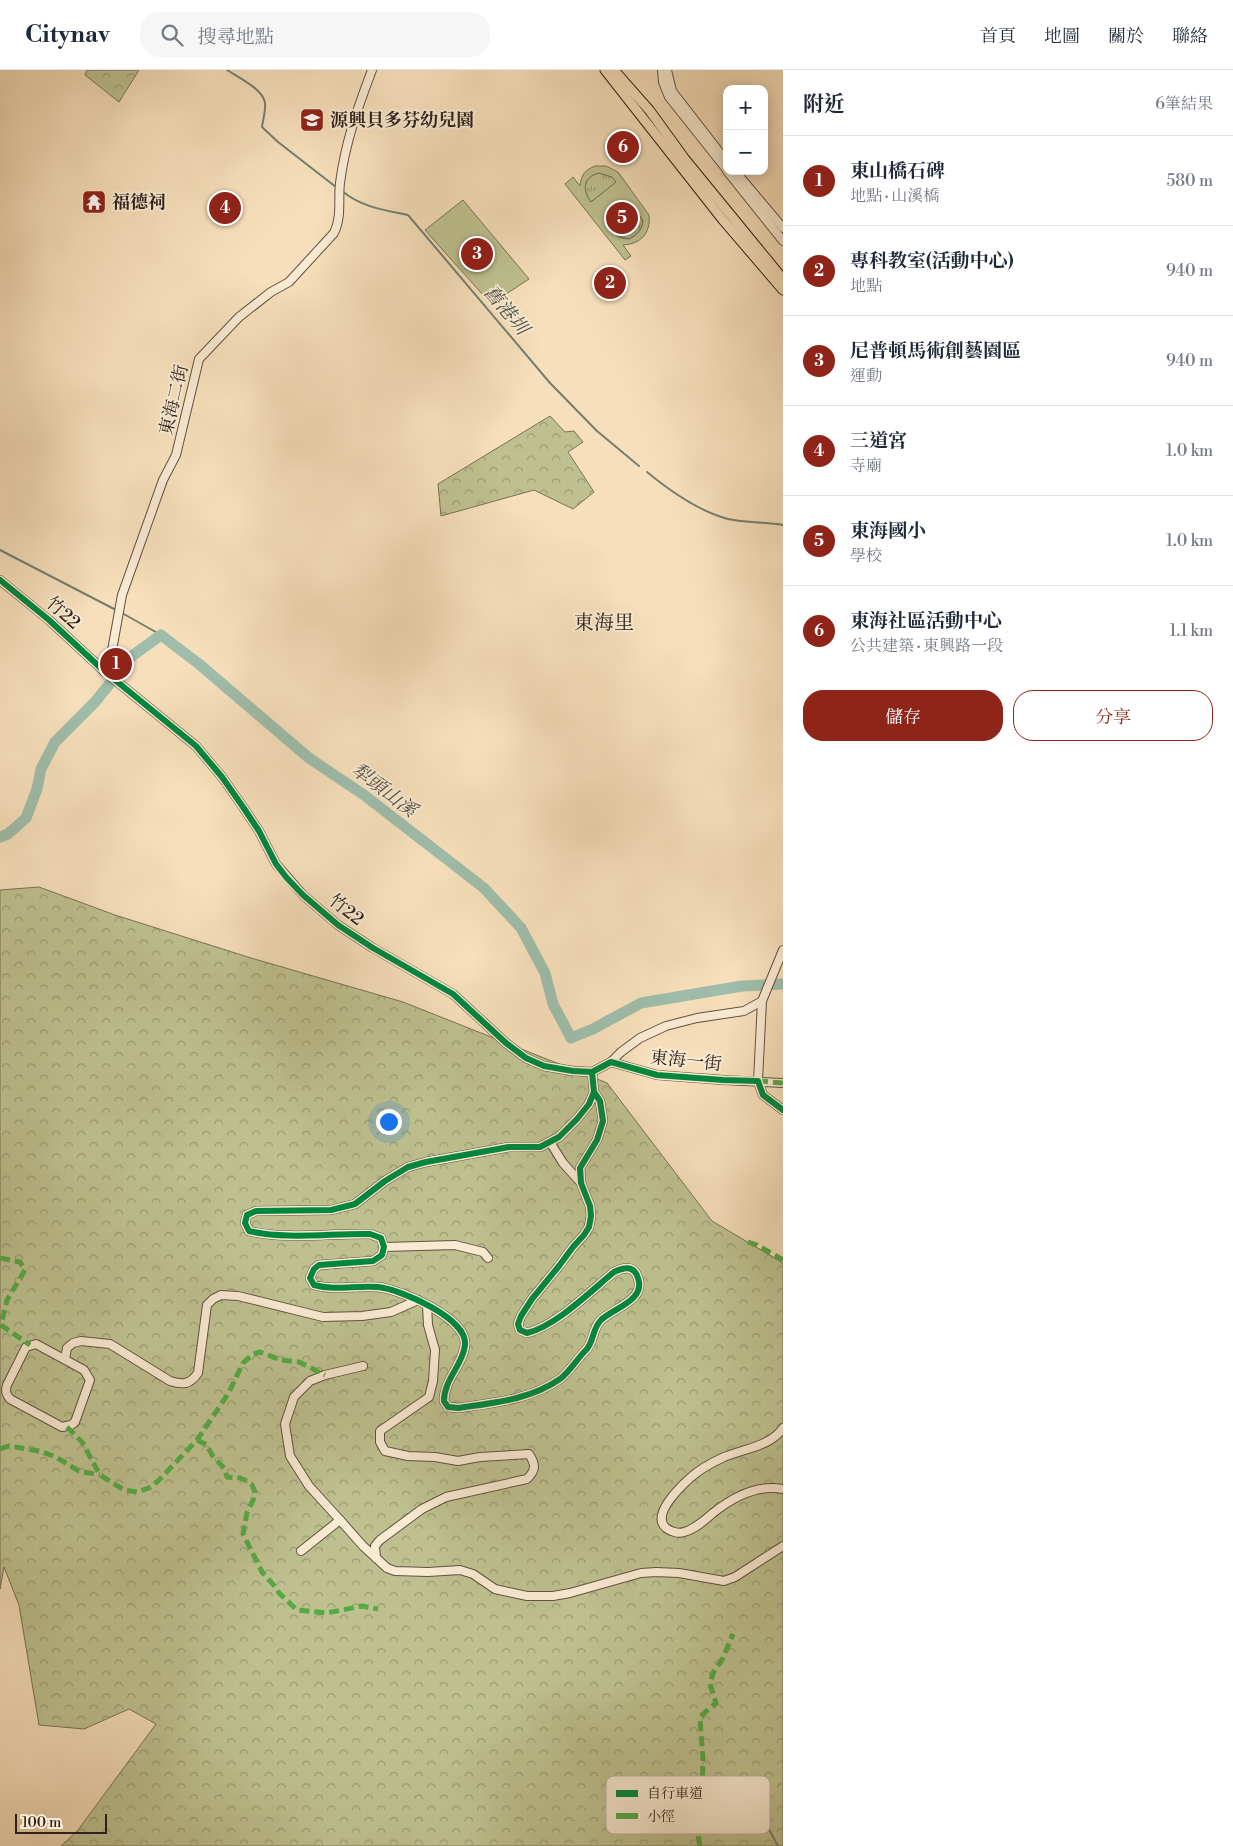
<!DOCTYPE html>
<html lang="zh-TW">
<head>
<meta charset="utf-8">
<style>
	:root { --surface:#fff; --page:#f6f6f7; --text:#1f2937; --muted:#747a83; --line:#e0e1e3; --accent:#8f2418 }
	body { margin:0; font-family:"Libre Bodoni","Noto Serif TC",serif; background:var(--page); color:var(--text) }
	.controls { position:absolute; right:15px; top:15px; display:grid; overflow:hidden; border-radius:10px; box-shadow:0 2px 12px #0003 }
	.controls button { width:45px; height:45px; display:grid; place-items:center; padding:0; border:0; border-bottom:1px solid var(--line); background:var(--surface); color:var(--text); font:25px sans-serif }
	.scale { position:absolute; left:15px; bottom:12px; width:92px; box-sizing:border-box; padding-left:5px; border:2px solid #31221d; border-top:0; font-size:14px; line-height:18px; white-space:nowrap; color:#31221d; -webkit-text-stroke:4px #f9ead2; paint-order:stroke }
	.you { position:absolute; left:388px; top:1051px; width:18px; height:18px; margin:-12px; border:4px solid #fff; border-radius:50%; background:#1a73e8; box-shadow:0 0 0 8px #1a73e833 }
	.badge { display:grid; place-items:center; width:32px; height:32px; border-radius:50%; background:var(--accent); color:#fff; font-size:16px; font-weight:700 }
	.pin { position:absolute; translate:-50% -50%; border:2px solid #fff; box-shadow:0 1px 5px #0006 }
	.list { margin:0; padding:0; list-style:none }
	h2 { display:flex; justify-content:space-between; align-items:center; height:65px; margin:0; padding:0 20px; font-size:21px }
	h2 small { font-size:16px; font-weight:400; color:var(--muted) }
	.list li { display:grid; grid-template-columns:32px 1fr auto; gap:15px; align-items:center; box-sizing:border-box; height:90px; padding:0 20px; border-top:1px solid var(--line) }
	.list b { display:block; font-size:19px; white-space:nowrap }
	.list p { margin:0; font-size:16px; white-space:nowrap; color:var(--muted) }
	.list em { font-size:16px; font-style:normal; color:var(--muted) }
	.actions { display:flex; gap:10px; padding:15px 20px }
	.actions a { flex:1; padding:11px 0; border:1px solid var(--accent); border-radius:20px; text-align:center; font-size:18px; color:var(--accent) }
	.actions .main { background:var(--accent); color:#fff }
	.icon { flex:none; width:28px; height:28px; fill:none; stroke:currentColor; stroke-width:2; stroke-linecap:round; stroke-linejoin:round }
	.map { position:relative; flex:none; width:783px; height:1776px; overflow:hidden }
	header { display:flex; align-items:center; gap:30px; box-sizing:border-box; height:70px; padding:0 25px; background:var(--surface); border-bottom:1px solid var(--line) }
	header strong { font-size:24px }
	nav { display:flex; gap:28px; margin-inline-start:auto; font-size:18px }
	.search { width:350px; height:45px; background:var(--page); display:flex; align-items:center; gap:12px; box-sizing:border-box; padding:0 18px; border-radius:20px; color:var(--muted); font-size:19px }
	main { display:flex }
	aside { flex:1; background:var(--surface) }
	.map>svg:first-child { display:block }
	.grass { fill:url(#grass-tufts); stroke:#787256 }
	.forest { fill:url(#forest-crowns); stroke:#787256 }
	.green { fill:#bec18f; stroke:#787256; fill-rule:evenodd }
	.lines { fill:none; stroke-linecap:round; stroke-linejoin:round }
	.stream { stroke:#727f72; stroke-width:2 }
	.river { stroke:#9ebdaa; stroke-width:11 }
	.minor-casing { stroke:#625144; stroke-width:10 }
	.major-casing { stroke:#31221d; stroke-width:11 }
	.minor { stroke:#f9ead2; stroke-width:8 }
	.major { stroke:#f6dfba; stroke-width:9 }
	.quiet { stroke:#54aa43; stroke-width:5; stroke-dasharray:10 5; stroke-linecap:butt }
	.cycleway-casing { stroke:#f9ead2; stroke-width:9 }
	.cycleway { stroke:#00873e; stroke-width:6 }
	.labels { text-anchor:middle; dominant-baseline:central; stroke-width:4; stroke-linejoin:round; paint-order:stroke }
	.poi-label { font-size:18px; font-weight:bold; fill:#31221d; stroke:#f9ead2; text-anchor:start }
	.street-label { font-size:18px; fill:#31221d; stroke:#f9ead2 }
	.water-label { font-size:19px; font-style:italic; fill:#525047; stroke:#f9ead2 }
	.quarter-label { font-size:20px; fill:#31221d; stroke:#f9ead2 }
	.key { fill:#f9ead2; stroke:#bdae9c; stroke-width:1 }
	.key-label { font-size:14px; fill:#31221d }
</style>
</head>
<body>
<header>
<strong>Citynav</strong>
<div class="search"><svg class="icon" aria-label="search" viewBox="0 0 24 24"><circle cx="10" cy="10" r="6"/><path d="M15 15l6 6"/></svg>搜尋地點</div>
<nav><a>首頁</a><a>地圖</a><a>關於</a><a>聯絡</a></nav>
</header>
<main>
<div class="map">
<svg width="783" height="1776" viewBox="0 0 783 1776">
	<defs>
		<pattern id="grass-tufts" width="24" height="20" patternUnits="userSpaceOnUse" patternTransform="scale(1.25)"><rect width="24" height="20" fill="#bec18f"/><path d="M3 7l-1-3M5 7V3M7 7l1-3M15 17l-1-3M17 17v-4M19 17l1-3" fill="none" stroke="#9b9c74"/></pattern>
		<pattern id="forest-crowns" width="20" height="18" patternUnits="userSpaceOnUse" patternTransform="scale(1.25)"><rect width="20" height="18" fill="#bec18f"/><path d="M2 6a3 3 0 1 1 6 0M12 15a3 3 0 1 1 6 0" fill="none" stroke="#9b9c74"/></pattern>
	</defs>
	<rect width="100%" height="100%" fill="#f6dfba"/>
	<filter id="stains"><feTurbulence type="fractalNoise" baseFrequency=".004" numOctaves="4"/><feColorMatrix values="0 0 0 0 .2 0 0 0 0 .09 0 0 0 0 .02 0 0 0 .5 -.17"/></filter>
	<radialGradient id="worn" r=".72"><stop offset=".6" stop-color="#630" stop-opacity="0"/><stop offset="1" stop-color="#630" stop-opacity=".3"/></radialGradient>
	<g class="grass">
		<path d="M599,103l13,4 5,5 -26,20c-9,-12 -8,-25 8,-29z"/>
		<path d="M637,140l6,11c-1,9 -6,14 -14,18 -9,-1 -13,-3 -19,-10z"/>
	</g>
	<g class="forest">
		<path d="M87,0h52l-20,32 -34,-27z"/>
		<path d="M550,346l15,16 9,-1 9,11 -15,10 26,40 -21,17 -39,-19 -93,26 -3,-32z"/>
		<path d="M39,817l76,28 136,43 152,44 204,81 105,138 71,42v583h-722l17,-16 78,-106 -27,-15 -45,20 -45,-4 -20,-120 -15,-38 -4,22v-699z"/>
	</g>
	<g class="green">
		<path d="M595,96h11l12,6 31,43c2,18 -8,29 -26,30l8,11 -6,4 -60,-76 8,-7 7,9c1,-11 5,-16 15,-20zM599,103l13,4 4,5 -25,20c-9,-12 -8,-25 8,-29zM636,140l7,11c-1,9 -6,14 -14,18 -9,-1 -14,-3 -18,-10z"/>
		<path d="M463,130l66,79 -38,25 -66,-74z"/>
	</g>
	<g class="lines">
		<g class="stream">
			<path d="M227,0c11,7 36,19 38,33 1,7 -2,16 -3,24l16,15 58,45"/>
			<path d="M342,121c19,16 42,19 66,24l142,168 47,48 42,35"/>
			<path d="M647,402c23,19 51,39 81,47 18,4 37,3 55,6"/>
			<path d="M0,480l118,61"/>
			<path d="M122,543l39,22"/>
			<path d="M758,1739l20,37"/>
		</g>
		<path class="river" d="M0,767l8,-3 18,-16 11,-29 4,-20 14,-27 40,-40 37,-46 29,-21 38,29 110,94 55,37 120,93 37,40 24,45 8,31 18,34 22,-9 48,-26 101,-17 41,-2"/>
		<defs>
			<g id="minor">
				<path d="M662,0l1,12 6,15 58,73"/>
				<path d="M667,0l5,21 55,71"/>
				<path d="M727,101l56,70"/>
				<path d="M735,101l48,57"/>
				<path d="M0,510l49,40 55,51 92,75 26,31 21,30 16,24 17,33 27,31 35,30 35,23 80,46 53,49 20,15 18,8 29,5 19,1 19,-10 10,-10 19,-14 26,-12 31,-8 47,-7 18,-10"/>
				<path d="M104,601l7,-15 11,-61 41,-115 13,-25 23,-96 40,-42 32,-25 18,-10 45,-49c8,-16 4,-34 6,-50 5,-40 18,-76 32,-113"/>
				<path d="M783,880l-21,51 -4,80 5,14 20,15"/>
				<path d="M611,992l46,13 66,5 60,3"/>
				<path d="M592,1002l2,20 6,9 3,20 -6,19 -17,28 1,15 9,23 1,10 -2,11 -5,8 -11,12 -14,19 -27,33 -11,17 -3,8 2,6 7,3c29,-7 64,-42 87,-61 10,-5 20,-7 24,6 8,22 -24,30 -37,42 -9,9 -7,22 -15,30 -9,9 -16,21 -26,29 -30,21 -68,24 -102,29l-10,-1 -4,-6c0,-22 19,-36 21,-56 3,-27 -66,-56 -87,-58 -22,-2 -43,4 -64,-2l-4,-7 4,-9 5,-4 54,-4 9,-6 2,-8 -3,-9 -11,-4c-37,-1 -85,6 -121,-3l-4,-8 2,-8 9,-4 75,-1 24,-6 30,-23 23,-14 18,-5 83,-15h31l19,-10 18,-18 12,-15 5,-12"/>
				<path d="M550,1072l13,21 18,20"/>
				<path d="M384,1177l71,-2 28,7 5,6"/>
				<path d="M36,1274l48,26 6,10 -15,42 -4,3 -9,2 -52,-28c-4,-5 -5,-8 -3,-14l19,-38z"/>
				<path d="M65,1289l2,-11 6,-5 8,-2 29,3 60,37c12,4 20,4 28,-8l9,-68 6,-6 8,-4 17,1 85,21 39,-1 29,-4 27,-12"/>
				<path d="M783,1358c-13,19 -41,21 -61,30 -11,5 -23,12 -32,20 -11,10 -39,37 -24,50 5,4 13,6 18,4 11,-3 21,-12 29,-19 20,-16 44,-29 70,-24"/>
				<path d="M340,1450l-31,-34 -19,-30 -5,-32 9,-27 16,-16 15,-6 38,-9"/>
				<path d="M301,1481l39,-31 23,26 24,22 8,3 33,1 32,-2 13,4 22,15 32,7h26l17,-3 71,-20 15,-1 23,1 45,8 11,-4 48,-31"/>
				<path d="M376,1488l-1,-12 5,-6 42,-31 24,-12 81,-18c9,-9 9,-14 2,-25l-49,3 -22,4 -23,-4 -27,-1 -23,-5 -5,-9v-11l49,-34 4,-16 2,-31 -7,-25 -1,-19"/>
			</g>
			<g id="major">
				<path d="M605,0l118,150 60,70"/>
				<path d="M614,0l36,41 34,47 99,121"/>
			</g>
		</defs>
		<use href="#minor" class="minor-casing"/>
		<use href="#major" class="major-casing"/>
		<use href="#minor" class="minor"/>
		<use href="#major" class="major"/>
		<g class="quiet">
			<path d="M758,1011l25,2"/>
			<path d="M748,1172l9,3 26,15"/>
			<path d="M0,1188l20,4 5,8 -18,30 -6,25 29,20"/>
			<path d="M67,1357l15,15 18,33 24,15 13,2 12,-4 9,-7 39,-41 31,-46 15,-31 10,-9 7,-2 21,8 18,2 26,13"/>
			<path d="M197,1370l10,5 5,10 12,13 3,9 13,1 7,3 5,4 3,7 -1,6 -7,15 -4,21 19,38 15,17 2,4 18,17 30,3 35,-7 16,3"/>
			<path d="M0,1379l9,-3 30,5 15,5 25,15 21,4"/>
			<path d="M700,1776l-2,-12 5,-12 -8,-16 1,-6 6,-8 1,-32 -3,-41 3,-5 13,-11 -6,-19 3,-11 10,-15 10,-24"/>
		</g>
		<defs>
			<g id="cycleway">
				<path d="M0,510l49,40 55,51 92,75 26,31 21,30 16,24 17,33 10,13 17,18 35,30 35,23 80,46 53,49 20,15 18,8 29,5 19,1 19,-10 46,13 66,5 35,1 5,14 20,15"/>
				<path d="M592,1002l2,20 6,9 3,20 -6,19 -17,28 1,15 9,23 1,10 -2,11 -5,8 -11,12 -14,19 -27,33 -11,17 -3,8 2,6 7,3c29,-7 64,-42 87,-61 10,-5 20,-7 24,6 8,22 -24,30 -37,42 -9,9 -7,22 -15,30 -9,9 -16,21 -26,29 -30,21 -68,24 -102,29l-10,-1 -4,-6c0,-22 19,-36 21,-56 3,-27 -66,-56 -87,-58 -22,-2 -43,4 -64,-2l-4,-7 4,-9 5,-4 54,-4 9,-6 2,-8 -3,-9 -11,-4c-37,-1 -85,6 -121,-3l-4,-8 2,-8 9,-4 75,-1 24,-6 30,-23 23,-14 18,-5 83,-15h31l19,-10 18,-18 12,-15 5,-12"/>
			</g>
		</defs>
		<use href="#cycleway" class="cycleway-casing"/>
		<use href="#cycleway" class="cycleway"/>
	</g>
	<defs>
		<symbol id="school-square" viewBox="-11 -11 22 22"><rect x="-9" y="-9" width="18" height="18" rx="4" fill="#8f2418" stroke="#f9ead2"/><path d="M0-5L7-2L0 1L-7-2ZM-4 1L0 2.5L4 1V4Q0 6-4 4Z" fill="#fff"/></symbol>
		<symbol id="temple-square" viewBox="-11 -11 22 22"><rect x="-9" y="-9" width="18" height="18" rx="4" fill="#8f2418" stroke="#f9ead2"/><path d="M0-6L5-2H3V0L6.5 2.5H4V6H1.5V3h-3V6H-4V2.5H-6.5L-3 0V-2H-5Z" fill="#fff"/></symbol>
	</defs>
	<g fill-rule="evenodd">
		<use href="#school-square" x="298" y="36" width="28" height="28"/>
		<use href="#temple-square" x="80" y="118" width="28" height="28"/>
	</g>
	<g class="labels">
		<g class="poi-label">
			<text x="330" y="50">源興貝多芬幼兒園</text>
			<text x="112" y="132">福德祠</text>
		</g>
		<g class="street-label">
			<text transform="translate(174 330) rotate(-77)">東海二街</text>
			<text transform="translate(63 543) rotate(42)">竹22</text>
			<text transform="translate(346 840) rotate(38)">竹22</text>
			<text transform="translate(686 991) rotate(6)">東海一街</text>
		</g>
		<g class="water-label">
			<text transform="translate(506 240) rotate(50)">舊港圳</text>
			<text transform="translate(384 720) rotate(37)">犁頭山溪</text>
		</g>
		<g class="quarter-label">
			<text x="604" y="553">東海里</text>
		</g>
	</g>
	<rect x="606" y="1706" width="164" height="58" rx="8" class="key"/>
	<rect x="616" y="1720" width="22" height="7" fill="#00873e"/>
	<rect x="616" y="1743" width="22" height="6" fill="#54aa43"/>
	<g class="key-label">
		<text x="647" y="1728">自行車道</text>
		<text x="647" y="1751">小徑</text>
	</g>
	<rect width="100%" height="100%" filter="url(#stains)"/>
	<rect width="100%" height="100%" fill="url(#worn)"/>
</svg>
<div class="controls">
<button>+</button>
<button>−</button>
</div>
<div class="scale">100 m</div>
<div class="you"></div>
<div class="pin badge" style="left:116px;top:594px">1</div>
<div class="pin badge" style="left:610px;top:213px">2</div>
<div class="pin badge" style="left:477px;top:184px">3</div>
<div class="pin badge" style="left:225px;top:138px">4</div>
<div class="pin badge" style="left:622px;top:148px">5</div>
<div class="pin badge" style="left:623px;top:77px">6</div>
</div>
<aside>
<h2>附近<small>6筆結果</small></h2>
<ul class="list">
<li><span class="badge">1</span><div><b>東山橋石碑</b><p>地點 · 山溪橋</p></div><em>580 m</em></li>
<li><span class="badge">2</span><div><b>專科教室(活動中心)</b><p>地點</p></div><em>940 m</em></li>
<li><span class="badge">3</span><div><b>尼普頓馬術創藝園區</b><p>運動</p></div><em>940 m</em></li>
<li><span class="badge">4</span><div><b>三道宮</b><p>寺廟</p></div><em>1.0 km</em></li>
<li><span class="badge">5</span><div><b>東海國小</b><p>學校</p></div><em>1.0 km</em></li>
<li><span class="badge">6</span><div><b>東海社區活動中心</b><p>公共建築 · 東興路一段</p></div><em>1.1 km</em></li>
</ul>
<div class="actions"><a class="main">儲存</a><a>分享</a></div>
</aside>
</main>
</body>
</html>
